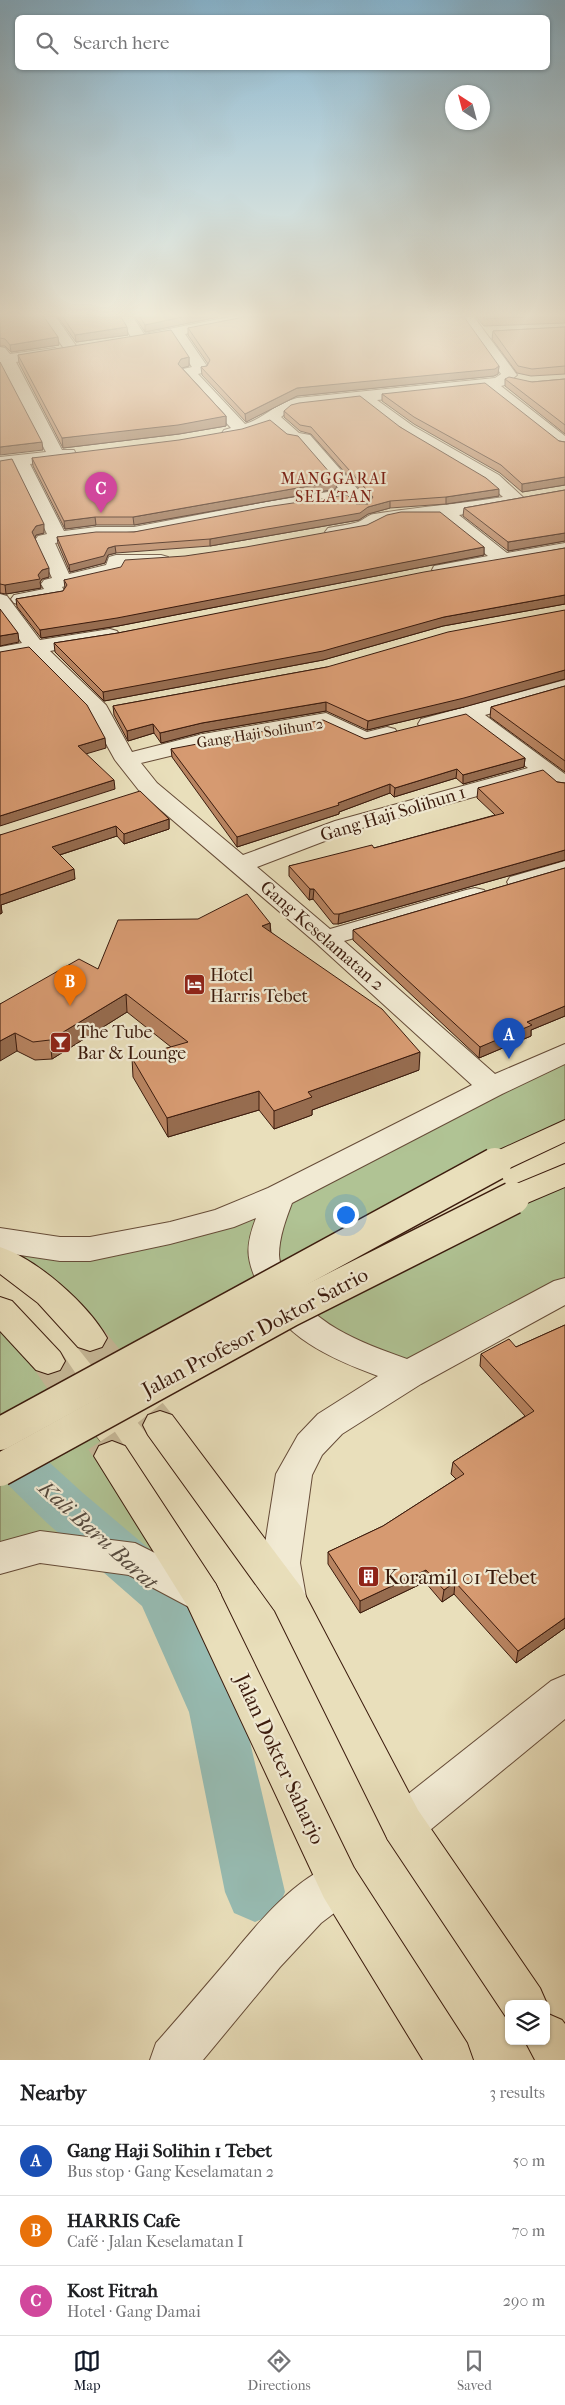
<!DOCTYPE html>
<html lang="en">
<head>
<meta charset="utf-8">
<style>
	:root { --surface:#fff; --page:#f2f2f2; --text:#202124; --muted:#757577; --line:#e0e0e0; --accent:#111827 }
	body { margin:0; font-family:"IM FELL French Canon",serif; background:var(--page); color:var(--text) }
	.controls { position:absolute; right:15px; bottom:15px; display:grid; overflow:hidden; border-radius:8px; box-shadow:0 1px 4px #0004 }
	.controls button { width:45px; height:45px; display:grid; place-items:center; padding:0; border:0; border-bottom:1px solid var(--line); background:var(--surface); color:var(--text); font:25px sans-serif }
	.compass { position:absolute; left:445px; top:85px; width:45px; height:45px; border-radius:50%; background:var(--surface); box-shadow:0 1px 4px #0004; rotate:324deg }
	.you { position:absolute; left:345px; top:1214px; width:18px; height:18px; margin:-12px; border:4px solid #fff; border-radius:50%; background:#1a73e8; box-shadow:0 0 0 8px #1a73e833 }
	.badge { display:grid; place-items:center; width:32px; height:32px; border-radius:50%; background:var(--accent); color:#fff; font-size:16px; font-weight:700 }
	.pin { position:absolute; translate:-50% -41px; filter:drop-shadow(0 1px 2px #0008) }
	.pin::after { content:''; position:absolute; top:26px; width:18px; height:15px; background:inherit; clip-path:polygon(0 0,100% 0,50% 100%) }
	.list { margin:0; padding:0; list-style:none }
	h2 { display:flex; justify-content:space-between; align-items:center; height:65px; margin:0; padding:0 20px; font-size:21px }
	h2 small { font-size:16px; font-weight:400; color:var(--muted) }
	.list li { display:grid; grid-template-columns:32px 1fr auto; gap:15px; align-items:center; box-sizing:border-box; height:70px; padding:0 20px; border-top:1px solid var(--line) }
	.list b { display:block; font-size:19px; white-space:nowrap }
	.list p { margin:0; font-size:16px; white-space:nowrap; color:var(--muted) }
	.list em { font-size:16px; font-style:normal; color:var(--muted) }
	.icon { flex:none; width:28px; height:28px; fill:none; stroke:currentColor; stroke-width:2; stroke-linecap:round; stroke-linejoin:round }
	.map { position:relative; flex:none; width:565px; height:2060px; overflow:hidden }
	.search { position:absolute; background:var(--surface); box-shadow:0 1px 4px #0004; left:15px; right:15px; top:15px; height:55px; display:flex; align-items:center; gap:12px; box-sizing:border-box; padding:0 18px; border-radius:8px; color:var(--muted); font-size:19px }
	.sheet { height:275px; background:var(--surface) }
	nav { display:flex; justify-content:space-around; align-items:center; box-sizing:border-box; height:70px; border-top:1px solid var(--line); background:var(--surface); font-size:14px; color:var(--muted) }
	nav a { display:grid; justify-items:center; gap:2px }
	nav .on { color:var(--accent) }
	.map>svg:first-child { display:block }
	.green { fill:#b0c394; stroke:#766f50 }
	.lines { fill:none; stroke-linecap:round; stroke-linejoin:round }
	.canal { fill:#97bcb3; fill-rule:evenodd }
	.major-tunnel { stroke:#c6b898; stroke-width:32; stroke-dasharray:32 16; stroke-linecap:butt }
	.minor-casing { stroke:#664c38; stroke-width:2 }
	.major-casing { stroke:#3b1b0d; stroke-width:2 }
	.minor { fill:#f1ead3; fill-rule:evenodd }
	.major { fill:#e9dfbb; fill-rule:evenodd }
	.major-bridge-casing { stroke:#3b1b0d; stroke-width:35; stroke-linecap:butt }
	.major-bridge { stroke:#e9dfbb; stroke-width:32 }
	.wall { fill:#b88461; stroke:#3b1b0d }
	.shaded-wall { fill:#966c4f; stroke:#3b1b0d }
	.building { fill:#d69a71; stroke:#3b1b0d }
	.labels { text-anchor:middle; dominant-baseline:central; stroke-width:4.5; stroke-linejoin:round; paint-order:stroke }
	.far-street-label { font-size:15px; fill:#3b1b0d; stroke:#f1ead3 }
	.far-quarter-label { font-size:16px; letter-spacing:1px; fill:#7a1f14; stroke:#f1ead3 }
	.street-label { font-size:18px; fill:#3b1b0d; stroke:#f1ead3 }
	.poi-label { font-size:18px; fill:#3b1b0d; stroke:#f1ead3; text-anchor:start }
	.near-street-label { font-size:21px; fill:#3b1b0d; stroke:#f1ead3 }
	.near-poi-label { font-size:21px; fill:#3b1b0d; stroke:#f1ead3; text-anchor:start }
	.near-water-label { font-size:22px; font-style:italic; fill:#574b3f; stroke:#f1ead3 }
</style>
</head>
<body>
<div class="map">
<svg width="565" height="2060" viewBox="0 0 565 2060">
	<rect width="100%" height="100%" fill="#e9dfbb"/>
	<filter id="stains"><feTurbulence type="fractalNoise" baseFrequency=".004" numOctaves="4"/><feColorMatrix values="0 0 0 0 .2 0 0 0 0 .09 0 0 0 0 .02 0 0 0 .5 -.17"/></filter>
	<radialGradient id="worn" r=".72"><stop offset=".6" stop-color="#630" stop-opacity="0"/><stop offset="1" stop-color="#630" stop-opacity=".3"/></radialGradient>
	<g class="green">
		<path d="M565,1054v76l-448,237 -117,-127 60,9 110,-16z"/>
		<path d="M565,1177v113l-156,84 -120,-63z"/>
		<path d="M0,1310l48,51 23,35 -71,38z"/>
		<path d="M90,1429l22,27 90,139 -67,-36 -135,-1v-82z"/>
	</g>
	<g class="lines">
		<path class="canal" d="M0,1427l17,6 66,60 96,81 64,138 42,180 -9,21 -21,9 -21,-9 -9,-21 -36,-180 -47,-106 -95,-83 -47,-46z"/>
		<g class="major-tunnel">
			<path d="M90,1338l70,87"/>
			<path d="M48,1361l64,95"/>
		</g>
		<defs>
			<g id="minor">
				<path d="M42,317h14l23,33 -2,3h-10z"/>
				<path d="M119,317h14l11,17 85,-17h30l-7,4 -67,13 24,35 -3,3 -8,2 47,50c20,-6 29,-20 52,-26l198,-20 6,-4 -41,-57h14l43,58 -12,10 -4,1 64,50v13l-6,-1 -74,-59 -108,11 36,26 86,49 27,25 -3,4 -6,1 -58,10 48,38 58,-10v12l-124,21 -7,-2 -2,-4 2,-4 54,-10 -48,-38c-18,0 -43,-2 -60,5 -3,2 -6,6 -9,7 -11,5 -32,9 -43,6l-3,-4 3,-4c9,-2 20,-3 30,-6 6,-2 9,-7 16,-8 43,-7 86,-10 129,-17l-16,-14 -86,-51 -41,-31 -61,7 -9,2 -9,7 18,16 11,2 58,66 3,4 -3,4h-12l-8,-9 -82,12 -132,25h-38l-41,6 14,31 37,-9 3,-8 7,-2h45l7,2 2,4 -2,4 -44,2 -3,6 -59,14 4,6 -3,4 -42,8 -7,-2 -3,-4 3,-4 30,-6 -3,-5 3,-4 8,-2 -17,-38 3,-4 9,-2 -33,-69 -14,2v-10l46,-5 -46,-88v-17l5,1 5,6 45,-6 7,4 -7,4 -39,6 46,88h12l2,4 -2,4 -6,1 -38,5 34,67 32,-4h38l132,-25 74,-12 -41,-48 -11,-2 -18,-15c-10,7 -34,14 -46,11l-2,-3 2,-3 7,-2 -51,-56 3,-3 9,-2 -20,-30 -37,7 -5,-1 -2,-3 3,-3z"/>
				<path d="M0,594l7,2 33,44 70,-11 7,2 3,4 -3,4 -67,12 56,54 26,47 71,-18 123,-21 41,19 20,-5 8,2 3,5 -3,5 -31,7 -41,-19 -120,21 -62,15 16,20 86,72 92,-34 193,-53 -63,-47 -36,10 -8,-2 -3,-5 3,-5 144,-39v13l-80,22 80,59v18l-8,-2 -15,-12 -191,53 -94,36 73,62 136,-39 9,-2 9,2 3,5 -3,5 -140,41 151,133 70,-30v20l-63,30 -210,109c-6,16 -13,34 -13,52 0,7 4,15 7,22 23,47 74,65 121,82l147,-78 11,-3v27l-144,79 -79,50 -20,21 -10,20 -12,88 6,34 -6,12 -13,5 -13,-5 -6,-12 -6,-34 14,-89 22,-39 20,-21 60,-38c-49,-18 -96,-39 -119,-89 -13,-28 -14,-40 -3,-69l-22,9 -64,17 -80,17h-30l-60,-9v-24l60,9h30l80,-15 45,-12 53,-22 204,-103 -156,-142 -175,-150 -26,-33 -26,-47 -58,-59 -31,5v-12l22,-4 -22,-29z"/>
				<path d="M565,861v15l-46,13 -9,-2 -3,-5 3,-5z"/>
				<path d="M40,1531l95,12 80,40 6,12 -6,12 -13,5 -13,-5 -60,-32 -89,-12 -40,11v-32z"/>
				<path d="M565,1675v44l-147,121 -15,6 -15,-6 -6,-15 6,-15 163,-129z"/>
				<path d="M339,1861l15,7 7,15 -7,15 -33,25 -41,44 -77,93h-53l6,-17c24,-27 47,-54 70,-81 32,-39 65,-81 113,-101z"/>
			</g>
			<g id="major">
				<path d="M565,1120v22l-70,33 -11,-4 -4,-7 4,-7z"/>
				<path d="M565,1164v23l-52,22 -11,-3 -4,-8 4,-8z"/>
				<path d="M0,1247c37,12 88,57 107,91l-5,9 -12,4 -12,-4 -40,-44 -38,-29z"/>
				<path d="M0,1297l12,4 48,51 5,9 -5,9 -12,4 -12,-4 -36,-39z"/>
				<path d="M160,1411l12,4 129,172 117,223 122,178 7,16 -1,1v-1h-37l-1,16 -120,-180 -113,-229 -127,-176 -5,-10 5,-10z"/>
				<path d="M112,1441l13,5 90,137 139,285 113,175 6,17h-50l-99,-162 -136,-291 -94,-151 5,-10z"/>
				<path d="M546,2013l16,7 3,4v36h-30l-10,-19h21z"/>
			</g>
		</defs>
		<use href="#minor" class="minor-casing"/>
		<use href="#major" class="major-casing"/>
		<use href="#minor" class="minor"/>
		<use href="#major" class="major"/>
		<defs>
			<g id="major-bridge">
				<path d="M0,1434l495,-270"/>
				<path d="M0,1470l289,-159 224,-113"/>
			</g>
		</defs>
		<use href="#major-bridge" class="major-bridge-casing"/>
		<use href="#major-bridge" class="major-bridge"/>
	</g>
	<g class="wall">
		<path d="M0,317l59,28 -48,7 -6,-6h-5z"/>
		<path d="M58,317h63l7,18 -52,7z"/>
		<path d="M135,317h83l-73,15z"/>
		<path d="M476,317h89v6l-81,3z"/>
		<path d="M565,327v47l-34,2 -14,-3 -25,-34 1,-8z"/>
		<path d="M188,328l311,38 -1,8 -4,2 -197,20 -51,26 -44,-47 -1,-8 6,-1 1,-2 -20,-29z"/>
		<path d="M18,355l171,2v9l-7,2 44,48v10l-47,8 -116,14 -44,-85z"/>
		<path d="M505,379l27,3 33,-3v55l-60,-48z"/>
		<path d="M382,394l177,47 6,1v43l-43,7 -22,-19 -86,-49 -32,-23z"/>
		<path d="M284,411l116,16 99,69 -53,8 -56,4 -22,6 -9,6 -149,26 -94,7 -8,2 -3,8 -35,9 -12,-28 -1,-7 77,-5 222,-28h12l2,-3 -59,-67 -11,-3 -16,-14z"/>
		<path d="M32,458l305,23 -1,8 -202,36h-38l-31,4 -32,-63z"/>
		<path d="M0,461l44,72 -8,2 -1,3 14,39 -7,2 -2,3 1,6 -35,6 -6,-1z"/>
		<path d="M565,490v51l-57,10 -45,-35 1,-8z"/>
		<path d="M484,547v8l-366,71 -77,12 -24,-31 -1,-8 47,-8 2,-3 -1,-8z"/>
		<path d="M565,548v56l-122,22 -120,34 -219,41 -49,-49 -1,-9 64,-10z"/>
		<path d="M327,667l137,40 -97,23 -41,-19 -123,21 -42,11 -7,-10 -26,8 -14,-26 -1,-9z"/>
		<path d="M565,686v86l-75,-55 1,-10z"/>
		<path d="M365,739l160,19 -1,9 -61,17 -7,-6 -62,19 -4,-4 -51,19v2l-102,33 -65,-90 -1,-8z"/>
		<path d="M557,782l8,1v77l-227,64h-5l-20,-25 -4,1 -20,-24v-10l85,-18 121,-33 -18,-17 1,-10z"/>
		<path d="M169,819v10l-45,15 -7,-8 -57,19 15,24 -74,26 1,8 -2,1v-79z"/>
		<path d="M565,868v148l-34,14v6l-52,22 -126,-118v-10z"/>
		<path d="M270,923l1,9 148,138 -107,40v5l-38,14 -15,-19 -91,27 -35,-60 -1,-19 39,-11 -44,-35 -75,47 -17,1 -18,-9 -17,-47 98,-35z"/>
		<path d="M565,1325v303l-49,35 -62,-69 -12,8 -17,-20 -65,31 -32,-49v-12l55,-26 73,-47 -5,-5 2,-12 72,-46 -45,-50 1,-12 35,-7z"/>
	</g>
	<g class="shaded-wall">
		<path d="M182,317h36l-73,15v-7z"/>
		<path d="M127,327l1,8 -52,7 -1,-7z"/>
		<path d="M58,337l1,8 -48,7 -1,-7z"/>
		<path d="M189,357v9l-7,2 -4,-4 3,-5z"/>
		<path d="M499,366l-1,8 -4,2 -197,20 -51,26 -1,-8 52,-26z"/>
		<path d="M226,416v10l-47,8 -116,14 -1,-10z"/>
		<path d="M42,442l1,8 -43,5v-8z"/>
		<path d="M565,477v8l-43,7v-8z"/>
		<path d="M337,481l-1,8 -202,36 -1,-8z"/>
		<path d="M499,489v7l-53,8v-7z"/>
		<path d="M390,501v7l-22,6 -9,6 -149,26v-7l158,-32z"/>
		<path d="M95,517l1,8 -31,4 -1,-8z"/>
		<path d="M44,524v9l-8,2 -3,6 -1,-9 4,-6z"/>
		<path d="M565,533v8l-57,10v-9z"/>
		<path d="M115,546l1,7 -8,2 -3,8 -35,9 -1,-7 39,-17z"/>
		<path d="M484,547v8l-366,71 -77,12 -1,-8z"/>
		<path d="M49,568v9l-7,2 -2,3 1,6 -35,6 -1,-9 33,-10 4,-5z"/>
		<path d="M565,595v9l-122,22 -120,34 -219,41 -1,-9 341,-75z"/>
		<path d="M18,633l1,9 -19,4v-10z"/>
		<path d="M565,670v9l-101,28 -97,23 1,-9z"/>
		<path d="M326,702v9l-123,21 -42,11 -1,-10 42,-10z"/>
		<path d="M153,724l1,9 -26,8 -1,-10z"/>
		<path d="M105,738l1,10 -27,8 -1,-10z"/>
		<path d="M525,758l-1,9 -61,17v-9z"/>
		<path d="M457,769l-1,9 -62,19 1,-9z"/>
		<path d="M114,780l1,9 -115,37v-10z"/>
		<path d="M390,784v9l-51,19v2l-102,33v-10l101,-34z"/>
		<path d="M169,819v10l-45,15v-10z"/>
		<path d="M116,826l1,10 -64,21 -1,-10z"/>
		<path d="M565,850v10l-227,64 1,-10z"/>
		<path d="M74,869l1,10 -74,26 1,8 -2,1v-19z"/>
		<path d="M310,889h4l-1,10 -4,1z"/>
		<path d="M270,923l1,18 -9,-15z"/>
		<path d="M126,994l1,18 -75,47 -2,-19z"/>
		<path d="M565,1006v10l-34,14v6l-52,22 1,-11 47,-25z"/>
		<path d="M15,1033l2,18 -17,10v-20z"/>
		<path d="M420,1052l-1,18 -107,40v5l-38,14v-18l34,-19z"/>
		<path d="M259,1091v19l-91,27 -1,-19z"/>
		<path d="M426,1570l-1,12 -65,31v-12z"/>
		<path d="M455,1582l-1,12 -12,8 2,-12z"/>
		<path d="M565,1618v10l-49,35 2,-12z"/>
	</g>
	<g class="building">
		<path d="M0,317h44l14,20 -48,8 -5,-6 -5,-1z"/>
		<path d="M63,317h58l6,10 -52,8z"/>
		<path d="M140,317h42l-37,8z"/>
		<path d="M244,317h220l35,49 -4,3 -198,19 -52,26 -44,-47 6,-1 3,-6 -22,-32z"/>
		<path d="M483,317h40l-39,2z"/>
		<path d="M565,327v39l-33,3 -14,-3 -25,-35z"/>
		<path d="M171,330l18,27 -8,2 -3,5 48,52 -48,9 -116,13 -44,-83z"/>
		<path d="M0,362l42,80 -42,5z"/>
		<path d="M509,377l23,5 33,-3v46l-60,-46z"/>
		<path d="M485,383l74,58 6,1v35l-43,7 -21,-19 -87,-48 -32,-23z"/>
		<path d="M360,396l40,31 86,51 13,11 -53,8 -56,4 -22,6 -8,6 -150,26 -95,7 -7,2 -4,8 -35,9 -12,-28 39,-5h38l132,-25 81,-12 9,9h12l5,-7 -62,-70 -11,-2 -16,-14 7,-6 8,-2z"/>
		<path d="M270,420l17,14 11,2 39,45 -204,36h-38l-31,4 -32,-63 147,-18 63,-11z"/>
		<path d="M12,459l32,65 -8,2 -4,6 17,36 -7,2 -4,5 2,4 -35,6 -5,-1v-123z"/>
		<path d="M565,490v43l-57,9 -44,-34z"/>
		<path d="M401,512h39l44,35 -367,71 -77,12 -24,-31 47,-8 4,-6 -3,-5 57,-13 4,-7 60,-4 61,-9 121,-22 20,-10z"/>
		<path d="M565,548v47l-121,22 -121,34 -220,41 -49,-49 64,-10 306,-61z"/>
		<path d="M0,609l18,24 -18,3z"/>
		<path d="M565,610v60l-101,28 -96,23 -42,-19 -124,21 -42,10 -7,-9 -26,7 -14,-25 214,-39 121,-35z"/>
		<path d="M29,647l58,58 18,33 -27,8 36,34 -114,36v-164z"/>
		<path d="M565,686v75l-74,-54z"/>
		<path d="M466,714l59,44 -62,17 -6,-6 -62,19 -5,-4 -52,19 1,2 -102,32 -66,-88 152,-29 42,19z"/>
		<path d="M543,770l14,12 8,1v67l-226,64h-5l-20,-25h-4l-21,-23 83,-21 2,3 130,-35 -26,-25z"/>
		<path d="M140,791l29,28 -45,15 -8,-8 -64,21 22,22 -74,26v-60z"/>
		<path d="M565,868v138l-38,16 5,3 -52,22 -127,-117z"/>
		<path d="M247,894l23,29 -8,3 120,83 38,43 -112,40 4,5 -38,14 -15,-20 -92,27 -35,-60 56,-16 -62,-48 -76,46 -17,2 -18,-9 -15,8v-37l79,-45 19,10 20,-49 80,-1z"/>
		<path d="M565,1325v293l-47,33 -63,-69 -11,8 -18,-20 -66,31 -32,-49 55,-26 81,-52 -11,-12 81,-51 -53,-57 28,-15 7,8z"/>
	</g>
	<linearGradient id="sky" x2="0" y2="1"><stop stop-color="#87b7d3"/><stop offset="0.52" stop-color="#f5f1e0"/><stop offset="1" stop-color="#f5f1e0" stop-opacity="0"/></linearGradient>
	<rect width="565" height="606" fill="url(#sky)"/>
	<defs>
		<symbol id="hotel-square" viewBox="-11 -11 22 22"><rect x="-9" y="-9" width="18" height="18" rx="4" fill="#8f2418" stroke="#f1ead3"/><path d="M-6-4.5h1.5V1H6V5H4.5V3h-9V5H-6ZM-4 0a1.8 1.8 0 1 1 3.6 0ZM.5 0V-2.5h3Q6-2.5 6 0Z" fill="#fff"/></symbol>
		<symbol id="bar-square" viewBox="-11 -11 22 22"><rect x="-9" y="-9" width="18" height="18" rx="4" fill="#8f2418" stroke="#f1ead3"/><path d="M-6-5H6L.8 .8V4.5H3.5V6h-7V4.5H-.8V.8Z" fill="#fff"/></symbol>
		<symbol id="building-square" viewBox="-11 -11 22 22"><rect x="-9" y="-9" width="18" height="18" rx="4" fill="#8f2418" stroke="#f1ead3"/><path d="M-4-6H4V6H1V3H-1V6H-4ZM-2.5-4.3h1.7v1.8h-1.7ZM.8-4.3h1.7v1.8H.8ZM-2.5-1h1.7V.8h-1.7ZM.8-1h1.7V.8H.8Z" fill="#fff"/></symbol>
	</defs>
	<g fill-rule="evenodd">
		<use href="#hotel-square" x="182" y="972" width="25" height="25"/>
		<use href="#bar-square" x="48" y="1030" width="25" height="25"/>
		<use href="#building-square" x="356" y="1564" width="25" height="25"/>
	</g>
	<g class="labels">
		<g class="far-street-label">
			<text transform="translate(260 733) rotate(-9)">Gang Haji Solihun 2</text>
		</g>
		<g class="far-quarter-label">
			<text x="334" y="478">MANGGARAI<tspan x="334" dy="18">SELATAN</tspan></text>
		</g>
		<g class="street-label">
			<text transform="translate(393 814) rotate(-17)">Gang Haji Solihun 1</text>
			<text transform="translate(322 936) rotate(41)">Gang Keselamatan 2</text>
		</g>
		<g class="poi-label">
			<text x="210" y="975">Hotel<tspan x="210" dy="21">Harris Tebet</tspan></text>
			<text x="77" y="1032">The Tube<tspan x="77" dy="21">Bar &amp; Lounge</tspan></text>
		</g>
		<g class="near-street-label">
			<text transform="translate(255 1332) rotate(-28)">Jalan Profesor Doktor Satrio</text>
			<text transform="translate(280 1759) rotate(65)">Jalan Dokter Saharjo</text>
		</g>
		<g class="near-poi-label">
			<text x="384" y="1577">Koramil 01 Tebet</text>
		</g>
		<g class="near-water-label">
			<text transform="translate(98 1535) rotate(42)">Kali Baru Barat</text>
		</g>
	</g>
	<rect width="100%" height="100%" filter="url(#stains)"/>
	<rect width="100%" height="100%" fill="url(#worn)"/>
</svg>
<div class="controls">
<button><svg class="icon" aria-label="layers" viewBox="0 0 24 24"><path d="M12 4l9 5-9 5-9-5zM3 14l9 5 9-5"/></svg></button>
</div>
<svg class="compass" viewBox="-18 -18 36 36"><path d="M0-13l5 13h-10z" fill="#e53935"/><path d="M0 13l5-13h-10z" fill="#757577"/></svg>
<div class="you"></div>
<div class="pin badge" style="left:509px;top:1059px;background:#1a4fb4">A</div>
<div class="pin badge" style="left:70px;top:1006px;background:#e8710a">B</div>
<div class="pin badge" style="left:101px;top:513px;background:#d1479c">C</div>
<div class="search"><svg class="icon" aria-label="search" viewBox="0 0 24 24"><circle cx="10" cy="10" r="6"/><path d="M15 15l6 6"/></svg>Search here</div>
</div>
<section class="sheet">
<h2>Nearby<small>3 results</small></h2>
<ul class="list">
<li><span class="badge" style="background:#1a4fb4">A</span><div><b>Gang Haji Solihin 1 Tebet</b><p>Bus stop · Gang Keselamatan 2</p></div><em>50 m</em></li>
<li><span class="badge" style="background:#e8710a">B</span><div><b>HARRIS Cafe</b><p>Café · Jalan Keselamatan I</p></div><em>70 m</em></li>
<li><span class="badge" style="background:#d1479c">C</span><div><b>Kost Fitrah</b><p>Hotel · Gang Damai</p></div><em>290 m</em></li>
</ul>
</section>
<nav>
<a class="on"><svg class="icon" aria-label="map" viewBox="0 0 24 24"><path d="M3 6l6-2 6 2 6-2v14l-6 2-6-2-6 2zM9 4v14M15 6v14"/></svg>Map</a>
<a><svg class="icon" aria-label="directions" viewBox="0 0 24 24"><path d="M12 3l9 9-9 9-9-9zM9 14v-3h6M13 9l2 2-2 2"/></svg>Directions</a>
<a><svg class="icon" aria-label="saved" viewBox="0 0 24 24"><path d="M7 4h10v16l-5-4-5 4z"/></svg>Saved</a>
</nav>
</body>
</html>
